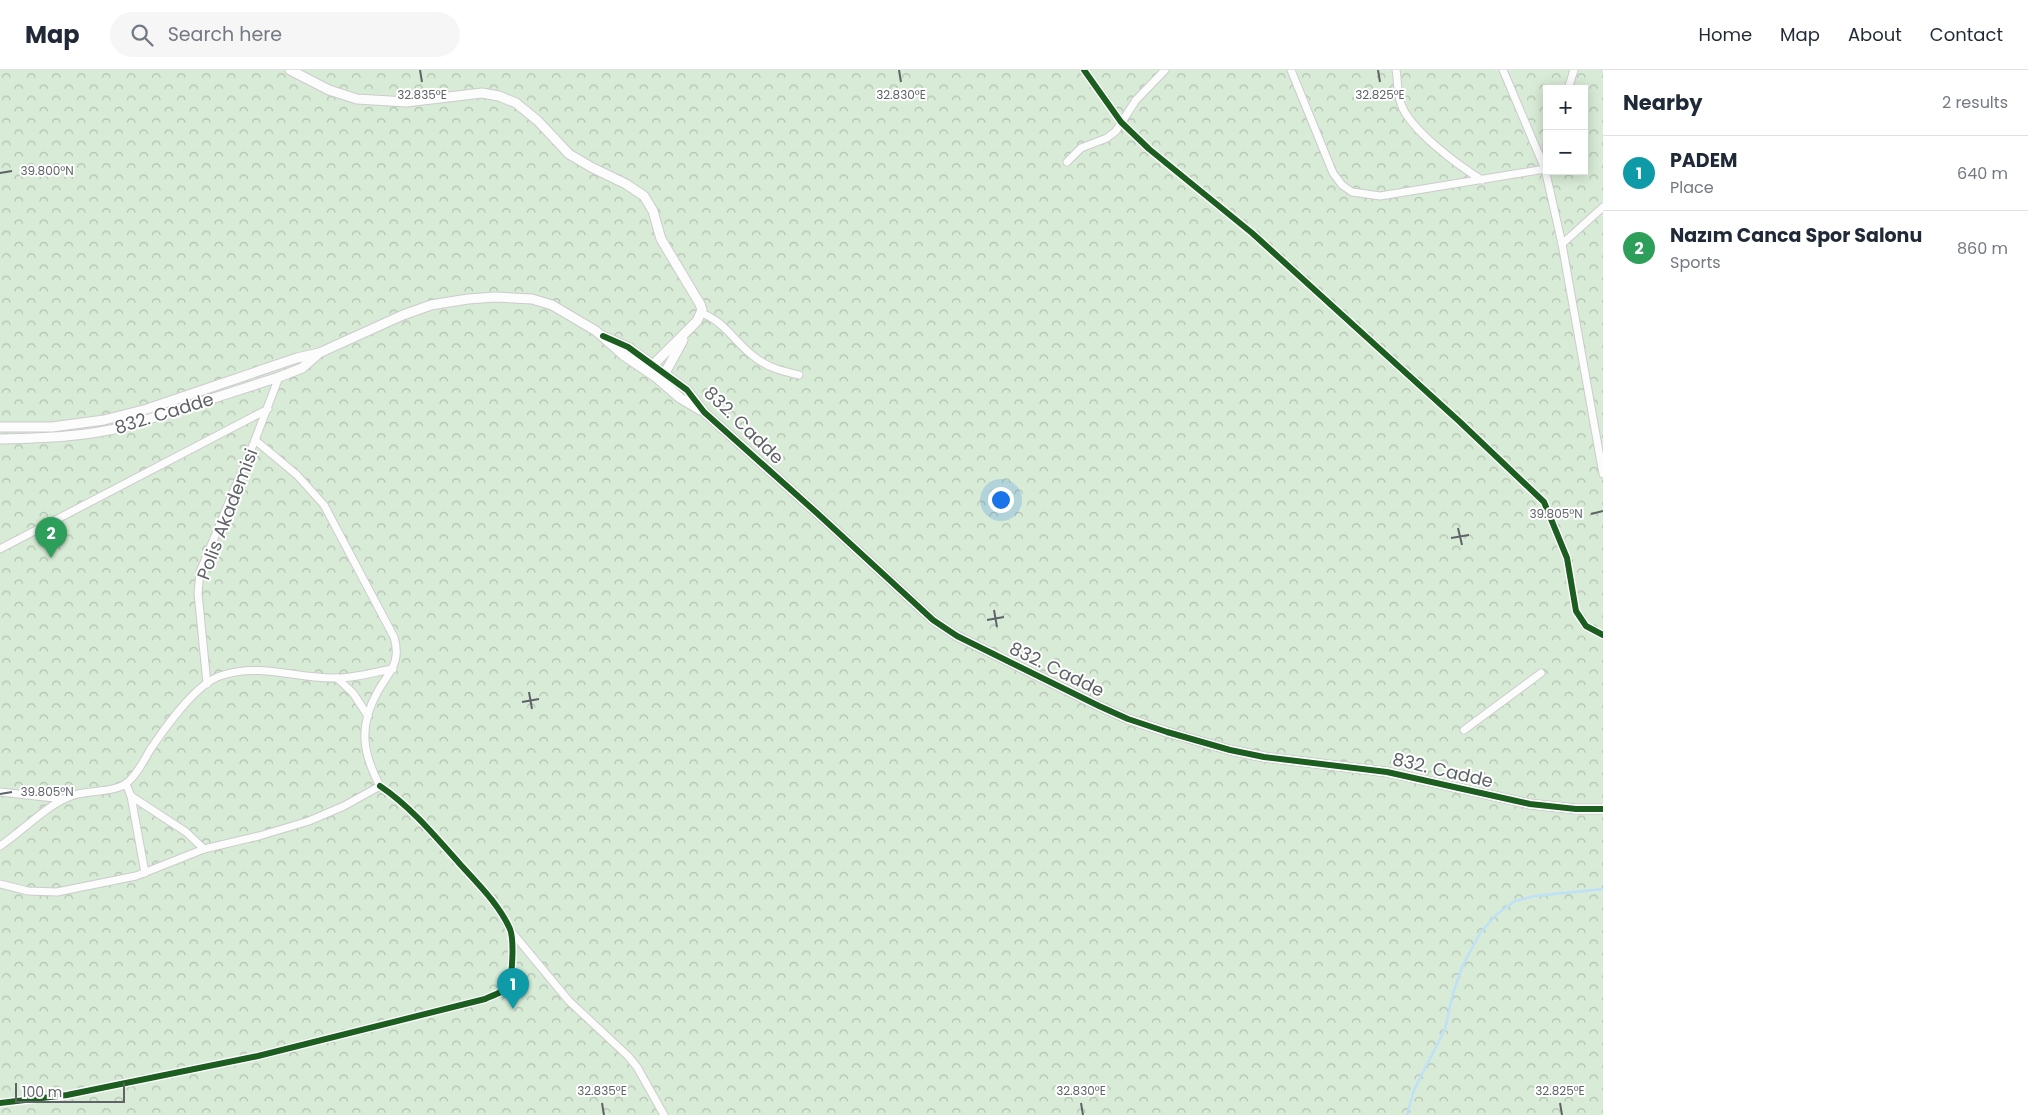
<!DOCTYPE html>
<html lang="en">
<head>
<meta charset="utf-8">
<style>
	:root { --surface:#fff; --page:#f6f6f7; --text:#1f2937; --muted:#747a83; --line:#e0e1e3; --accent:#919496 }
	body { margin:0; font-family:Poppins,sans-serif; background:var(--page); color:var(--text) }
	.controls { position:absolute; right:15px; top:15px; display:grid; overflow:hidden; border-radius:0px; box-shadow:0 2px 12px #0003 }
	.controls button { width:45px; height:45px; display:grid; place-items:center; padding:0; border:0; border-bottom:1px solid var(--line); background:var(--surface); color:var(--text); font:25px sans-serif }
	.scale { position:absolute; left:15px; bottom:12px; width:110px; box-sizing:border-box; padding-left:5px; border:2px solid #5f6368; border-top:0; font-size:14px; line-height:18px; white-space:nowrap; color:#5f6368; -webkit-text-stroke:4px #fff; paint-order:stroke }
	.you { position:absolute; left:1000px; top:429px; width:18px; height:18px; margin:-12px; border:4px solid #fff; border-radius:50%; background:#1a73e8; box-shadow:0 0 0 8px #1a73e833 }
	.badge { display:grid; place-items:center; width:32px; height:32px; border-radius:50%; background:var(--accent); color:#fff; font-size:16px; font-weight:700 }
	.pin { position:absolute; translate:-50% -41px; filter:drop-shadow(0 1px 2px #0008) }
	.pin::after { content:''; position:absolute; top:26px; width:18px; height:15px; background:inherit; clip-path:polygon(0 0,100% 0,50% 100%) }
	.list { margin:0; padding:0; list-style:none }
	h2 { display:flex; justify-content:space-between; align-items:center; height:65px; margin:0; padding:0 20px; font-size:21px }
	h2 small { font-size:16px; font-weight:400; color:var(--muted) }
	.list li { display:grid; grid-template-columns:32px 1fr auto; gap:15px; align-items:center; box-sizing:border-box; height:75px; padding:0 20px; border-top:1px solid var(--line) }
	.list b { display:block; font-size:19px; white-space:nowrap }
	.list p { margin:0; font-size:16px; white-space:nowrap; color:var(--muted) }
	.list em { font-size:16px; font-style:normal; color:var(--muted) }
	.icon { flex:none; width:28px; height:28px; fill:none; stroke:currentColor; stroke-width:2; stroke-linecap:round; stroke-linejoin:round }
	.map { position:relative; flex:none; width:1603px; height:1045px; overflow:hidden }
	header { display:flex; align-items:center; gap:30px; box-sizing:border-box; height:70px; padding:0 25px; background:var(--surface); border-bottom:1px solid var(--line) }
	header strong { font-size:24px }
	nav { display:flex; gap:28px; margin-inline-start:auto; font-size:18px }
	.search { width:350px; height:45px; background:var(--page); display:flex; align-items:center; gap:12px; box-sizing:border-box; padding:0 18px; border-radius:28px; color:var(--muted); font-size:19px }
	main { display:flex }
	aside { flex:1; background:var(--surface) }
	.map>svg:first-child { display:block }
	.forest { fill:url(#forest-crowns); fill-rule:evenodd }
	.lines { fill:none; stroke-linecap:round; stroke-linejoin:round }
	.stream { stroke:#bfe0f9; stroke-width:2.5 }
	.minor-casing { stroke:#cbcccc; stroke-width:9 }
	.tertiary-casing { stroke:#cbcccc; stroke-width:11 }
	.minor { stroke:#fdfcfc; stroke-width:7 }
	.tertiary { stroke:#fdfcfc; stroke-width:9 }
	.cycleway-casing { stroke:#fff; stroke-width:9 }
	.cycleway { stroke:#1b5e20; stroke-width:6 }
	.ticks { fill:none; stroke:#5f6368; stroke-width:2 }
	.labels { text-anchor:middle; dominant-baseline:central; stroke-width:4; stroke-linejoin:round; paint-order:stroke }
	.street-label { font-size:18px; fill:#5f6368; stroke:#fff }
	.ticks-label { font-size:12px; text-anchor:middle; fill:#5f6368; stroke:#fff; stroke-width:4; stroke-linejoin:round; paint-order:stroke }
</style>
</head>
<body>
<header>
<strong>Map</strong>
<div class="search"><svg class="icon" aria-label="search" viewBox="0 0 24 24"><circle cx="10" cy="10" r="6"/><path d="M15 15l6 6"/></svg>Search here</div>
<nav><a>Home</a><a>Map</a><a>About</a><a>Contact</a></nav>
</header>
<main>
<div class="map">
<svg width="1603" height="1045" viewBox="0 0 1603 1045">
	<defs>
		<pattern id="forest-crowns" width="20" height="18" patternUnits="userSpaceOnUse" patternTransform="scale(1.25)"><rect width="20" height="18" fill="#d8ebd6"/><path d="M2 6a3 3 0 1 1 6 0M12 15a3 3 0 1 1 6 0" fill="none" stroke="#b2c2b1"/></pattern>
	</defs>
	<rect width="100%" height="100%" fill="#efeeea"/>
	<path class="forest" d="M0,0h1603v1045h-1603zM1547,19h37v82h-37z"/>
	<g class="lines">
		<path class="stream" d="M1407,1045l7,-25 31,-61 8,-36 10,-28 17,-32 17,-19 18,-13 20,-5 68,-7"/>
		<defs>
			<g id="minor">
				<path d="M1084,0l37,52 28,27 103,84 208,189 84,80 23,56 9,53 10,15 17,9"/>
				<path d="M1291,0l42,103 9,12 10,7 28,4 165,-27 2,-25"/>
				<path d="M1396,0c2,11 1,24 5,34 9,26 58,62 81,76"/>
				<path d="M1503,0l42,99 17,75 41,230"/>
				<path d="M1568,19l6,-19"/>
				<path d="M1067,92l14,-14 26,-10 9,-7 20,-31 29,-30"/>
				<path d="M1562,174l41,-37"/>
				<path d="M701,243c23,8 33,28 51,42 14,12 29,16 47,20"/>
				<path d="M255,370l42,35 27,30 70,132c8,27 -6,35 -17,56 -19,34 -14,61 3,93"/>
				<path d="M0,479l268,-140"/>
				<path d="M337,608l16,15 15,23"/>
				<path d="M207,614l-9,-91 2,-21 55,-132 24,-63"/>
				<path d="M1464,660l77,-57"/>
				<path d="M126,714l5,12 14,77"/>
				<path d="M0,722l63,7"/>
				<path d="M131,726l55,36 18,17"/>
				<path d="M0,776c24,-16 45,-40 71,-50 17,-7 45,-2 58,-15 9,-8 15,-21 21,-31 14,-21 46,-66 70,-74 40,-14 77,3 117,2 18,0 38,-6 56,-9"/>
				<path d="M0,814l28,7 29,1 79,-16 68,-27 55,-13 50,-15 35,-15 36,-20"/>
				<path d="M511,861l58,70 59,55 9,11 27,48"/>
				<path d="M0,1033l67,-8 191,-39 227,-57c8,-4 18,-6 23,-14 5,-10 6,-46 2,-56 -11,-25 -33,-46 -51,-66 -24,-27 -49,-57 -79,-77"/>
			</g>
			<g id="tertiary">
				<path d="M290,0l39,20 28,9 49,3 76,-9 17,3 17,7 22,18 31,33 22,13 35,17 18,12 9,15 8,28 39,65 2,6 -5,11 -43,43 -2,4"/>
				<path d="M603,266l25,11 59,43 17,22 114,102 115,106 24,16 142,70 29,13 39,13 63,18 34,7 123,15 143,32 46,5h27"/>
				<path d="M661,306l4,-3 18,-33"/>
				<path d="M0,357h52l52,-7 43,-11 150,-51 22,-5 84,-38 28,-10 37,-6 27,-2 37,2 20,6 44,26 27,24 34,23 23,20 20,12"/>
				<path d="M0,369c43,-1 85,-2 127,-13l152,-49 23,-9 15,-13"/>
			</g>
		</defs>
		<use href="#minor" class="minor-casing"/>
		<use href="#tertiary" class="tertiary-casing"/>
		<use href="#minor" class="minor"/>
		<use href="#tertiary" class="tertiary"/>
		<defs>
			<g id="cycleway">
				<path d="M1084,0l37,52 28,27 103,84 208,189 84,80 23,56 9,53 10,15 17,9"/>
				<path d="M603,266l25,11 59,43 17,22 114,102 115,106 24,16 142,70 29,13 39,13 63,18 34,7 123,15 143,32 46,5h27"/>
				<path d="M0,1033l67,-8 191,-39 227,-57c8,-4 18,-6 23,-14 5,-10 6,-46 2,-56 -11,-25 -33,-46 -51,-66 -24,-27 -49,-57 -79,-77"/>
			</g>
		</defs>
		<use href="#cycleway" class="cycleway-casing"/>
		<use href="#cycleway" class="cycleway"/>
	</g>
	<path class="ticks" d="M420,0l2,12M899,0l2,12M1378,0l2,12M0,103l12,-2M1591,444l12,-3M1458,458l4,17M1451,468l18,-3M994,540l3,17M987,550l17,-3M529,622l3,17M522,632l17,-3M0,724l12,-2M602,1033l2,12M1081,1033l2,12M1560,1033l2,12"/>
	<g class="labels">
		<g class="street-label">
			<text transform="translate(164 343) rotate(-17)">832. Cadde</text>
			<text transform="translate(744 355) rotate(44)">832. Cadde</text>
			<text transform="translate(227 444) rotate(-69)">Polis Akademisi</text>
			<text transform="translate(1057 599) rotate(26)">832. Cadde</text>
			<text transform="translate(1443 700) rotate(13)">832. Cadde</text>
		</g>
	</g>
	<g class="ticks-label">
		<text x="422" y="29">32.835°E</text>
		<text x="901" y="29">32.830°E</text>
		<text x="1380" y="29">32.825°E</text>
		<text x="47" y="105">39.800°N</text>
		<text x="1556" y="448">39.805°N</text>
		<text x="47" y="726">39.805°N</text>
		<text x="602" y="1025">32.835°E</text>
		<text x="1081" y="1025">32.830°E</text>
		<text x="1560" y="1025">32.825°E</text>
	</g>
</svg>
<div class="controls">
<button>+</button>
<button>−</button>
</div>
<div class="scale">100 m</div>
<div class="you"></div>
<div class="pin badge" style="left:513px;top:939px;background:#0f9aa8">1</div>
<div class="pin badge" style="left:51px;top:488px;background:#2e9e5b">2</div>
</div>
<aside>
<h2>Nearby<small>2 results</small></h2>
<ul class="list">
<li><span class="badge" style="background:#0f9aa8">1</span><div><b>PADEM</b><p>Place</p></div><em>640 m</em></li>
<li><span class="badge" style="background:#2e9e5b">2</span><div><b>Nazım Canca Spor Salonu</b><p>Sports</p></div><em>860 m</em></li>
</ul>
</aside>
</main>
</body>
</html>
